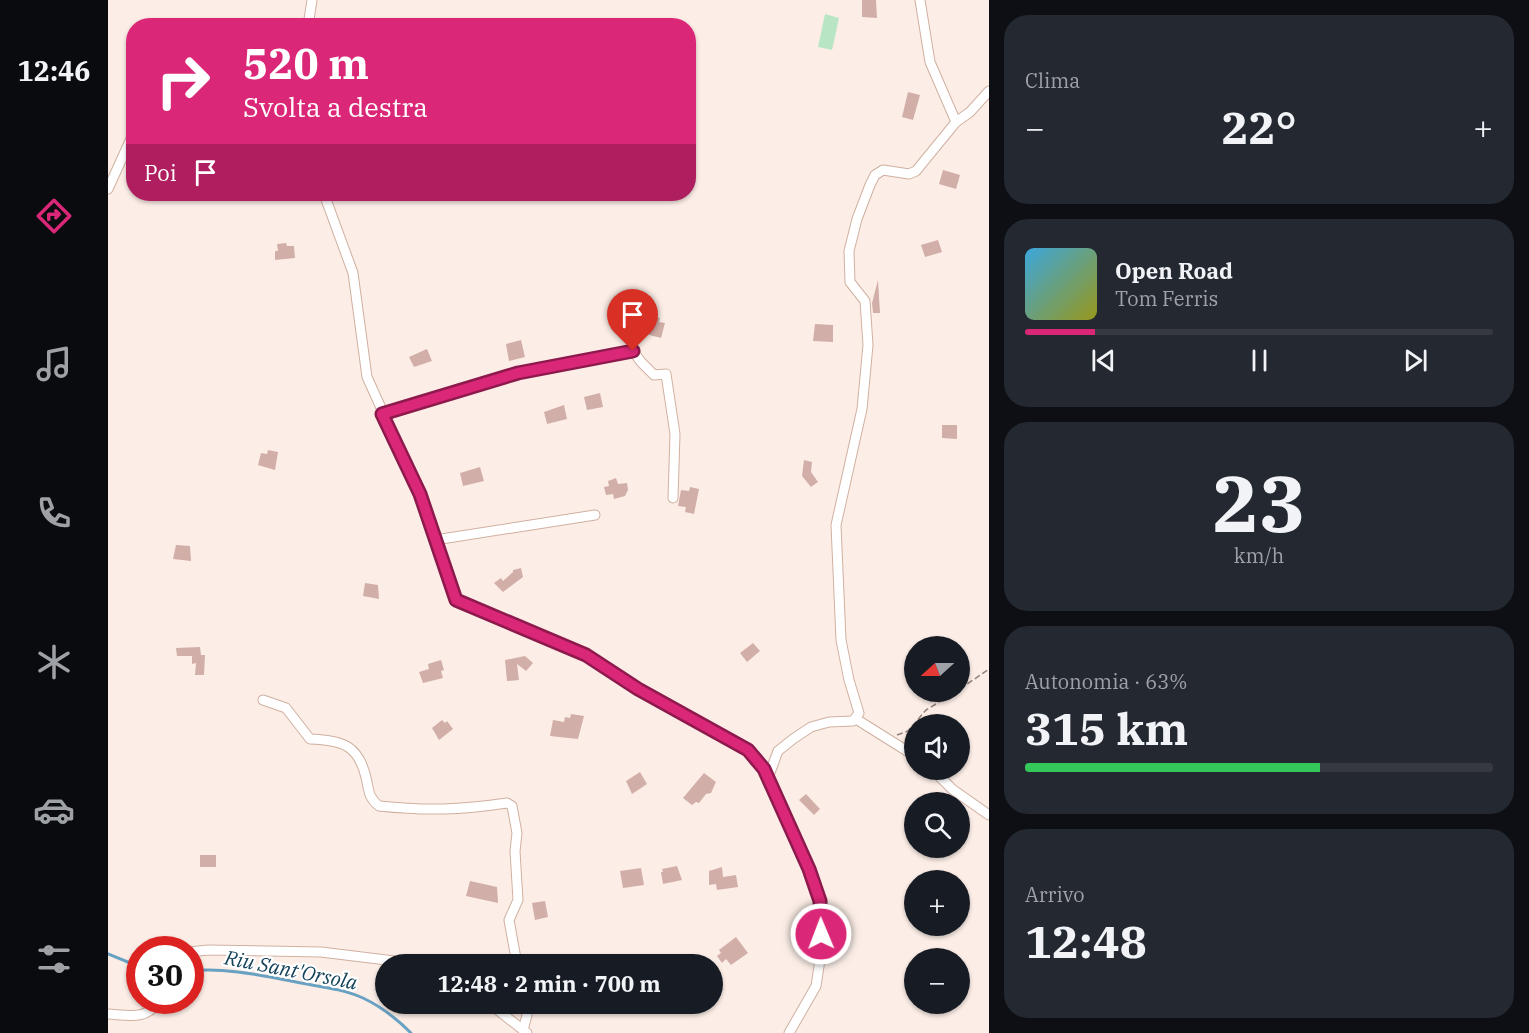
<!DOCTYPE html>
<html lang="it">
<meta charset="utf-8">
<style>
:root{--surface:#171b24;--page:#242831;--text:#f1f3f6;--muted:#9ea1a6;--line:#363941;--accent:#db2777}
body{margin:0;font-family:"IBM Plex Serif",serif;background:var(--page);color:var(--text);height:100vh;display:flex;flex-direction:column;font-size:22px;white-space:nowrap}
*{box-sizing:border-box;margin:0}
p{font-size:20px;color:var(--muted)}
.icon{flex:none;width:33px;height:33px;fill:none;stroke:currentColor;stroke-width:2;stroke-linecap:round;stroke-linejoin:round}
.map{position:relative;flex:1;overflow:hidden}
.sheet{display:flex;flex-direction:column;gap:15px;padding:15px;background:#0d0f14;width:540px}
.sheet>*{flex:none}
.guide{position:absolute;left:18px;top:18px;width:570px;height:183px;border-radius:24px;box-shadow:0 2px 4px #0004;background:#db2777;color:#fff;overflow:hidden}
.needle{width:39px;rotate:249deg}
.controls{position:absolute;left:796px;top:636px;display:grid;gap:12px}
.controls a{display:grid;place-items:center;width:66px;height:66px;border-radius:50%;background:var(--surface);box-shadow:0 2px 4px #0004;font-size:30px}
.speed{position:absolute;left:18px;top:936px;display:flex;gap:12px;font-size:30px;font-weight:700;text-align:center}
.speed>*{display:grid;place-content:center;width:78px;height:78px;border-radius:50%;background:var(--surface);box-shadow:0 2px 4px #0004;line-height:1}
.speed .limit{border:9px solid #d22;background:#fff;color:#111}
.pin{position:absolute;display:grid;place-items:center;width:51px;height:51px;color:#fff;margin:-62px -26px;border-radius:50% 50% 50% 0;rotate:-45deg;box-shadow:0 0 6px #0007}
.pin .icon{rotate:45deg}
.me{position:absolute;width:66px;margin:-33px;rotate:359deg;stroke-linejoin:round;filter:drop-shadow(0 0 4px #0008)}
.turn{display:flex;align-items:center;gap:21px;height:126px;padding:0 18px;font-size:27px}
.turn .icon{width:78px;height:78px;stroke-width:2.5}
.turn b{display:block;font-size:42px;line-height:51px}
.then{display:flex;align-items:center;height:57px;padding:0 18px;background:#0003;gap:12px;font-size:22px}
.big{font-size:45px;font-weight:800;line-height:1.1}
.sheet .tile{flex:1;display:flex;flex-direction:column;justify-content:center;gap:9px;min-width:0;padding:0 21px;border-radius:24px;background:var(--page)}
.sheet .dial{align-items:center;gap:0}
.dial b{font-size:78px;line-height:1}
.song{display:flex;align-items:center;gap:18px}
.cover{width:72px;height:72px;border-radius:9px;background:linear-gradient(135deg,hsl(200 70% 55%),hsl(60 70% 35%))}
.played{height:6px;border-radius:3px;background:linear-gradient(90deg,var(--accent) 15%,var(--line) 15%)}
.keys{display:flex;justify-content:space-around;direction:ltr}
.heat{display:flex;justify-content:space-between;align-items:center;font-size:33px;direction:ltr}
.charge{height:9px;border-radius:4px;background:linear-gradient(90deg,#34c759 63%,var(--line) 0)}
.trip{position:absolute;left:267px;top:954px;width:348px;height:60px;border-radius:30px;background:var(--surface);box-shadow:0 2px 4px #0004;font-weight:800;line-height:60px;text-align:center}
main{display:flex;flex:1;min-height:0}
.menu{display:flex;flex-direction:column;width:108px;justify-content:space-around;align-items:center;background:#090b0e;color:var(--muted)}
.menu .icon{width:42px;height:42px}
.menu .active{color:var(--accent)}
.menu b{font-size:27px;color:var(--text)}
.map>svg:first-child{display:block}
</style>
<main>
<nav class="menu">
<b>12:46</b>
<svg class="icon active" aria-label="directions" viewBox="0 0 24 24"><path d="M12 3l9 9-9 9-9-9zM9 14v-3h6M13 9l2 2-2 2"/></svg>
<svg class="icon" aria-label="music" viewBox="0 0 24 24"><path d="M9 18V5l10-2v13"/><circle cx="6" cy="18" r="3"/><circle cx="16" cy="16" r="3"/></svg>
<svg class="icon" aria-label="phone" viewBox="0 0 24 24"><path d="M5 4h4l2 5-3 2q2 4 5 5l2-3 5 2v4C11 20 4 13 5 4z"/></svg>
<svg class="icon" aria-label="climate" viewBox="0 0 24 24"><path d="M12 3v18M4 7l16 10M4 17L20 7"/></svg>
<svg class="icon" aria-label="car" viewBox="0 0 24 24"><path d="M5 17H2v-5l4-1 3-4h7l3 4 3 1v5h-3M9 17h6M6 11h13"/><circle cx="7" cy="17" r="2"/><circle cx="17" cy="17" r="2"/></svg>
<svg class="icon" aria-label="filters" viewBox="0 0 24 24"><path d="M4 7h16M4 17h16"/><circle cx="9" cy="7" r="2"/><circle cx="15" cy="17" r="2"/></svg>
</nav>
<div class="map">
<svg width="881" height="1033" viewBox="0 0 881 1033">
<rect width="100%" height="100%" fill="#fceee7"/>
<!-- green -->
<polygon fill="#b8e5c4" points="717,14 731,18 724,50 710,47"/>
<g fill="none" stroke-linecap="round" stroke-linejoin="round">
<!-- stream -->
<g stroke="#69a1c2" stroke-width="3">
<polyline points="0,954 32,967"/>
<path d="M 82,971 C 114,967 152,975 183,981 C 206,986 233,988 255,998 C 272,1006 289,1019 303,1033"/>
</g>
</g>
<!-- building -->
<g fill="#d2aea8">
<polygon points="754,0 768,0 769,18 754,17"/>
<polygon points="800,92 812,95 805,120 794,117"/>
<polygon points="835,170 852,175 848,189 831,184"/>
<polygon points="830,240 834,252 817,257 813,245"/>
<polygon points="178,243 179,246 186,246 187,258 167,260 167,251 170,251 169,244"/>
<polygon points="770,280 772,313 765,313 764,303"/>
<polygon points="542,315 552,318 551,322 557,323 553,338 538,334"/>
<polygon points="707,324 725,325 725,342 705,341"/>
<polygon points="413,340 417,357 401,361 398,344"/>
<polygon points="319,349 324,361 306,367 301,357"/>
<polygon points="492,393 495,407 479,410 476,397"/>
<polygon points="456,405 459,419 439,424 436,412"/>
<polygon points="834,425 849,425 849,439 834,438"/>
<polygon points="160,450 170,452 167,470 150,465 153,453 159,454"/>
<polygon points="696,460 704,462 703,472 710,482 703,487 694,476"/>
<polygon points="372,467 376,481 355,486 352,473"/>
<polygon points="508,478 510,484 519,483 520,490 517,496 506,499 505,494 498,495 496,487 501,486 500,481"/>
<polygon points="582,487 591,489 586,514 577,512 578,507 570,506 573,490 581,491"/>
<polygon points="68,545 82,546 83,561 65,559"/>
<polygon points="413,568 415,577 395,592 386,583 393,578 395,581 405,572 405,570"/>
<polygon points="257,583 270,585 271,599 255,596"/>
<polygon points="645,643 652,651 639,662 632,653"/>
<polygon points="92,647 93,655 97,655 96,675 87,675 88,663 84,664 84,656 69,656 68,648"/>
<polygon points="417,656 425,663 418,671 409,664 411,680 399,681 397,660"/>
<polygon points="333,660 336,670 333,671 335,678 315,683 311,672 321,669 320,664"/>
<polygon points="463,714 476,716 470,739 442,736 445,720 456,722 457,717 462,718"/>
<polygon points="334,720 337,723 339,721 345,729 331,740 324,728"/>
<polygon points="532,772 539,784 524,794 518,781"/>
<polygon points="596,773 608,782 603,793 598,794 591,803 588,802 584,805 575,798"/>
<polygon points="698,794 712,809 706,815 691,800"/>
<rect x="92" y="855" width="16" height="12"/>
<polygon points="569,866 574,880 555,884 553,872 555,872 554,869"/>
<polygon points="614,867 615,877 628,875 630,887 609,890 608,884 601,885 601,871"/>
<polygon points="533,868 536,885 515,888 512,871"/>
<polygon points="362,881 389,887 390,903 358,896"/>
<polygon points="437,901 440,917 427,920 424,903"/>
<polygon points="628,937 640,953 623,965 618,959 614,963 609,956 613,953 611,950"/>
</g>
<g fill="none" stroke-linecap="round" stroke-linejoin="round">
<defs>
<g id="minor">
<polyline points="812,0 822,62 848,122"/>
<polyline points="200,26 204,0"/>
<polyline points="0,189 26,132"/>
<polyline points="216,194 245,273 259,377 312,494 348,600 478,655 530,689 640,750 656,769 699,865 712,901 713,953 708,986 681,1033"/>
<polyline points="274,414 410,373 525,351 533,362 546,375 558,374 567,434 565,498"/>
<polyline points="327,540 487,515"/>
<path d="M 155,700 L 178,708 L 202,739 C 236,740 252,746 259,782 C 261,793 262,799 271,806 C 319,811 352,810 399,803 L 404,806 L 409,833 L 407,851 L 410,900 L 401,920 L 409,964"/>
<polyline points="748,719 807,756"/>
<polyline points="825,770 844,789 881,815"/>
<polyline points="660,778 670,751 685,739 703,727 721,722 745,721 751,713 741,680 733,640 728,525 754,409 760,345 757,301 742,282 741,251 749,219 762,185 767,175 775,170 801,174 808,171 848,122 862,112 881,91"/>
<polyline points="82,952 100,950 213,952 311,964"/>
<polyline points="382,1004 419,1033"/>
<path d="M 0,1014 C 19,1015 41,1021 50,1000"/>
<polyline points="415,1030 419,1015 417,1004"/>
</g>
</defs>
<!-- minor casing -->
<use href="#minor" stroke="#d0b0a0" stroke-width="11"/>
<!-- path -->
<g stroke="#8f837c" stroke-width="1.5" stroke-dasharray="6 3" stroke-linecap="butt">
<polyline points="852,689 881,669"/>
<polyline points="789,735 800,731 818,710 848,692"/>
</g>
<!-- minor -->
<use href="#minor" stroke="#fff" stroke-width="9"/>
</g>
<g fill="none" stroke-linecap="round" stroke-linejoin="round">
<defs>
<polyline id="route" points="525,351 410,373 274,414 312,494 348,600 478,655 530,689 640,750 656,769 701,869 712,901 713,934"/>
</defs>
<!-- route casing -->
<use href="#route" stroke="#8e194d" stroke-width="15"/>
<!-- route -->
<use href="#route" stroke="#db2777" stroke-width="10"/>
</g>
<g text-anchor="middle" stroke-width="4.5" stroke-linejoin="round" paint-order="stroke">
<!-- water labels -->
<g font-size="20" font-style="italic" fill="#134159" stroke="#fff">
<text transform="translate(183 970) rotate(11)" y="7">Riu Sant'Orsola</text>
</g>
</g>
</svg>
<div class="controls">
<a><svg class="needle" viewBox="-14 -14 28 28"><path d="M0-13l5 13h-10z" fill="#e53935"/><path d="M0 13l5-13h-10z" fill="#9ea1a6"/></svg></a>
<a><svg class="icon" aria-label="sound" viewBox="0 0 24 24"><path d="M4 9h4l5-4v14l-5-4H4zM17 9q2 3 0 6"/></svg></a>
<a><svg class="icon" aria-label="search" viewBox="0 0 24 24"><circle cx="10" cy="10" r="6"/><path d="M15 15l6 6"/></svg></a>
<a>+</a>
<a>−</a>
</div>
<div class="speed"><div class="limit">30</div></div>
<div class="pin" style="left:525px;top:351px;background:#d93025"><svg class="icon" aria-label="arrive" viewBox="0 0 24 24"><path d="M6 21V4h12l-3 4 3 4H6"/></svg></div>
<svg class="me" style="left:713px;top:934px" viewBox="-20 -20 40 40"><circle r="17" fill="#db2777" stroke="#fff" stroke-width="3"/><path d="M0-11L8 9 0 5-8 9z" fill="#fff"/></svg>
<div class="trip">12:48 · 2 min · 700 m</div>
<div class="guide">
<div class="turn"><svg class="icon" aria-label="right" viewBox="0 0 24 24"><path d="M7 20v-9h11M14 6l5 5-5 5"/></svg><div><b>520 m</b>Svolta a destra</div></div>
<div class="then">Poi<svg class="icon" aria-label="arrive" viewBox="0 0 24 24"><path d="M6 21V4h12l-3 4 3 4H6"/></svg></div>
</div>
</div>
<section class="sheet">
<div class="tile"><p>Clima</p>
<div class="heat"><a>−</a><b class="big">22°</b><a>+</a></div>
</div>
<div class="tile">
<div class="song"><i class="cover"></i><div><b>Open Road</b><p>Tom Ferris</p></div></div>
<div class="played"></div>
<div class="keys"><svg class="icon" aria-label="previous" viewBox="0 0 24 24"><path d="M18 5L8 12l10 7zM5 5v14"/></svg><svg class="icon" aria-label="pause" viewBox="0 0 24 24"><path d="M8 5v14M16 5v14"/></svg><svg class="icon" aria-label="next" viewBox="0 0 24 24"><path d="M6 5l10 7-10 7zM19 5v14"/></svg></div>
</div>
<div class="tile dial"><b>23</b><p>km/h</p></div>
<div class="tile"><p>Autonomia · 63%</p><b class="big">315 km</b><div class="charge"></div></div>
<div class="tile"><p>Arrivo</p><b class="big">12:48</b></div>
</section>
</main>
